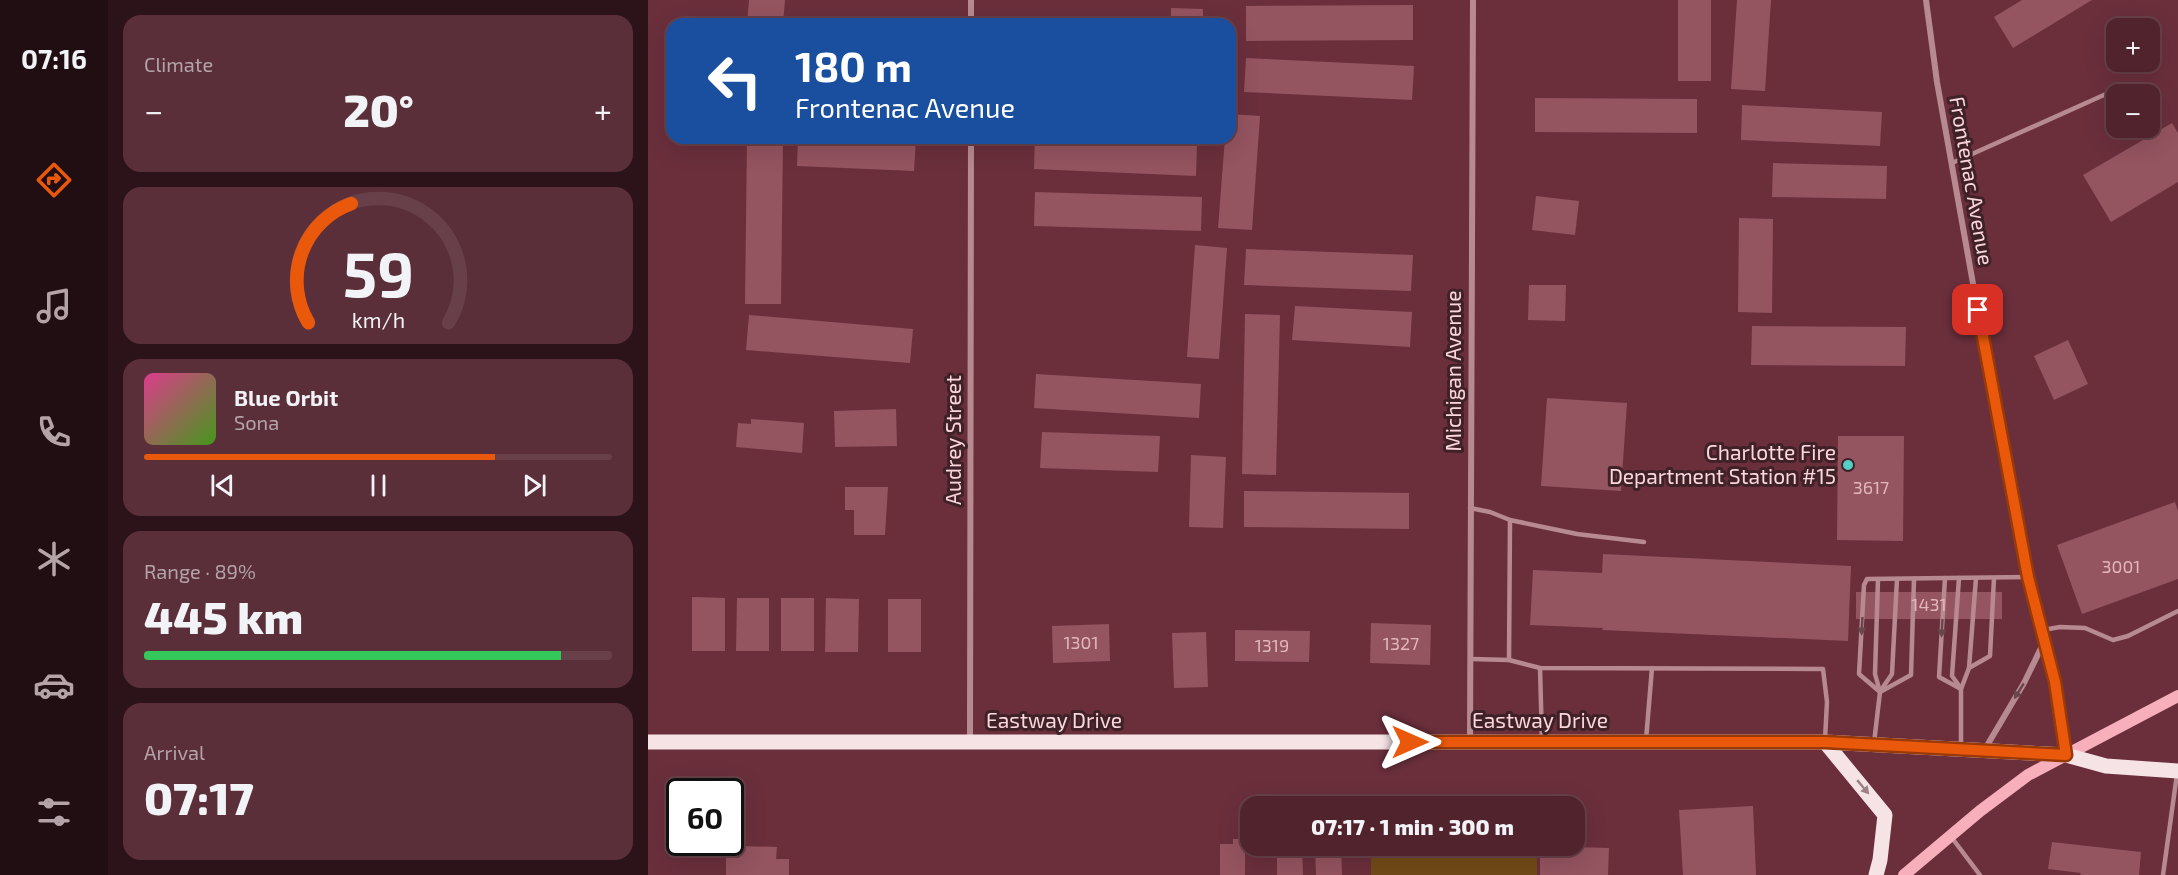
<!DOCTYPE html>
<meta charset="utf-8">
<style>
:root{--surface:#50232d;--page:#5a2f39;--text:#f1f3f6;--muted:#b4a4aa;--line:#674049;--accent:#ea580c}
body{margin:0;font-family:"Exo 2",sans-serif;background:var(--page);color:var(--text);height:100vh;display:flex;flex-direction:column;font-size:22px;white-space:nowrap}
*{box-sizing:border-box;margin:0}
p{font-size:20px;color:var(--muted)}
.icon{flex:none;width:33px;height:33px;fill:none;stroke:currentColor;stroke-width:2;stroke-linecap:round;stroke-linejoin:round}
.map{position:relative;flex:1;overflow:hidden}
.details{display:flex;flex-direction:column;gap:15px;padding:15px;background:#2c1319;width:540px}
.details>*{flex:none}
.guide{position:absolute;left:18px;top:18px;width:570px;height:126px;border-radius:18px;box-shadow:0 6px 24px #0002,0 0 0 2px var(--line);background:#1a4fa0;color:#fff;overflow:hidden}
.controls{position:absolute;left:1458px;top:18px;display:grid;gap:12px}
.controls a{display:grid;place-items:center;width:54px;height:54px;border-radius:12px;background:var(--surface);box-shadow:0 6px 24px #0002,0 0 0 2px var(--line);font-size:30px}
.speed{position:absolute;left:18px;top:778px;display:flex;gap:12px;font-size:30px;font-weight:700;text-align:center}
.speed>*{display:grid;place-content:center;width:78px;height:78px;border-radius:50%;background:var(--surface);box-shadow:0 6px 24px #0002,0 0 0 2px var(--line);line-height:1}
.speed .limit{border:3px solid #111;border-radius:9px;background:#fff;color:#111}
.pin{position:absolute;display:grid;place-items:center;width:51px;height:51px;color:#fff;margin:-26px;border-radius:12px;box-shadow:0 3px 9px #0006}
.me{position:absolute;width:66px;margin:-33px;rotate:90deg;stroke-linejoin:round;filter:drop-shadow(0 0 4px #0008)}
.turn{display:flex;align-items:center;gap:21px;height:126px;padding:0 30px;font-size:27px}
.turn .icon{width:78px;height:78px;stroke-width:2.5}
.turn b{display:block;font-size:42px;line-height:51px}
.big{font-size:45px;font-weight:800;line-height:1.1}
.details .tile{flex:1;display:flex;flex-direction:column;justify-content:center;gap:9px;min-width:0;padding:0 21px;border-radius:18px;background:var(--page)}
.details .dial{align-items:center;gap:0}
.dial svg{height:156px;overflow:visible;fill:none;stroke:var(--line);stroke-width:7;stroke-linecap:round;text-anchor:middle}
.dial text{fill:var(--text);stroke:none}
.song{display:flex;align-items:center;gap:18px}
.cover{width:72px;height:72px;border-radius:9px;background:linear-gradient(135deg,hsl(330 70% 55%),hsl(100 70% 35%))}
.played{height:6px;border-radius:3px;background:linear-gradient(90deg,var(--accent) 75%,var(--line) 75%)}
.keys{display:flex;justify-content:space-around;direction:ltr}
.heat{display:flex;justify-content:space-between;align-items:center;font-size:33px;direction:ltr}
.charge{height:9px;border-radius:4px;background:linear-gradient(90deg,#34c759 89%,var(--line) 0)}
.trip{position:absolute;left:592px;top:796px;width:345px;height:60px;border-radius:18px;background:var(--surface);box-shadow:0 6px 24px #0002,0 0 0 2px var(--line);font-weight:800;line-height:60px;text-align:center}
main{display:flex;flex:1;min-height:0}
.tab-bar{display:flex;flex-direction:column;width:108px;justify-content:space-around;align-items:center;background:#200e12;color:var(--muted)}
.tab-bar .icon{width:42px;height:42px}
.tab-bar .active{color:var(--accent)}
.tab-bar b{font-size:27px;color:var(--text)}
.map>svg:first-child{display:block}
</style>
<main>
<nav class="tab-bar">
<b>07:16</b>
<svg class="icon active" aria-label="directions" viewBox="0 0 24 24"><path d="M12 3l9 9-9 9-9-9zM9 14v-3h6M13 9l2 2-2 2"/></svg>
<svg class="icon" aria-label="music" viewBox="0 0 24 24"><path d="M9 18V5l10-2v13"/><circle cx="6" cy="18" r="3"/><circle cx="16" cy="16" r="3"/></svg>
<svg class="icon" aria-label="phone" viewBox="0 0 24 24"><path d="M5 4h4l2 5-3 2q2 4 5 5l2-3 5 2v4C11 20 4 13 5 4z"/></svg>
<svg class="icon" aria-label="climate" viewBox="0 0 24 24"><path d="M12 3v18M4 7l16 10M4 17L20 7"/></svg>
<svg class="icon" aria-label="car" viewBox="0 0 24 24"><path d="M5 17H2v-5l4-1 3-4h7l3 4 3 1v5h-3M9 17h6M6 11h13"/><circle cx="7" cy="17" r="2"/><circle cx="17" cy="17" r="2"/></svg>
<svg class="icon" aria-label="filters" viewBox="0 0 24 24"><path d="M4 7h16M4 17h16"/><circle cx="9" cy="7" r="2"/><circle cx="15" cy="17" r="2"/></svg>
</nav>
<section class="details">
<div class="tile"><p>Climate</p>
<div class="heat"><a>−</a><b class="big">20°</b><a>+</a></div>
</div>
<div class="tile dial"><svg viewBox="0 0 100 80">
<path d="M14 69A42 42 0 1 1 86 69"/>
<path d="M14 69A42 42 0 0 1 36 8" stroke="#ea580c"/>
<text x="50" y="56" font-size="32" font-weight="700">59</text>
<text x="50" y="72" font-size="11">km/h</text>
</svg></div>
<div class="tile">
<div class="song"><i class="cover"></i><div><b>Blue Orbit</b><p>Sona</p></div></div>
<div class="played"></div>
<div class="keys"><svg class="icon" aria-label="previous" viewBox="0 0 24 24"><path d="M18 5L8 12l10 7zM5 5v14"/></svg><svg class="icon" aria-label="pause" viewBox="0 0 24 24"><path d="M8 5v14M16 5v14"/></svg><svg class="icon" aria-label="next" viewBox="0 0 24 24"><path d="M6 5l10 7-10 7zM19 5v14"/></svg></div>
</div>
<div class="tile"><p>Range · 89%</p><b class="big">445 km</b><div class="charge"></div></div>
<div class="tile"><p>Arrival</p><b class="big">07:17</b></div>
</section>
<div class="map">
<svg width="1530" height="875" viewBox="0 0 1530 875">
<rect width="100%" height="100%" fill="#6b2f3c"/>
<!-- green -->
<g fill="#724a18">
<polygon points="723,799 889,800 889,807 723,807"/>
<rect x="723" y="846" width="166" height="29"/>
</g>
<!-- building -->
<g fill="#945460">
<polygon points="101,0 137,0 135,24 99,24"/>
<rect x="1030" y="0" width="33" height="81"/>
<polygon points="1089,0 1123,0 1117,91 1083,89"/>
<polygon points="1374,0 1444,0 1365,48 1346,17"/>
<polygon points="765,5 765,40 598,41 598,6"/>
<polygon points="523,8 555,9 555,24 523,24"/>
<polygon points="598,58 766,66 764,100 596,92"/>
<polygon points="887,98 1049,99 1049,133 887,132"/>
<polygon points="1094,105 1234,112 1232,146 1093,140"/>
<polygon points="582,114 612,116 604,230 570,228 577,138 582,138"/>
<polygon points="1524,123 1530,133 1530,182 1463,222 1435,175"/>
<polygon points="150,138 268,138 266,171 149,166"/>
<polygon points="387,138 549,143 548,176 386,169"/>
<polygon points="99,139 135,139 133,304 97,304"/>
<polygon points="1125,163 1239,166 1238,199 1124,197"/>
<polygon points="387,192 554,197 553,231 386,226"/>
<polygon points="888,196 931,201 927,235 884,230"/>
<polygon points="1091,218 1125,219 1124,313 1090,312"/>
<polygon points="547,245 579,248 571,359 539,357"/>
<polygon points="598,249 765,255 763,291 596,285"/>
<polygon points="881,285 918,285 917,321 880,320"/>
<polygon points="647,306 764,312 762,347 644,340"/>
<polygon points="597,314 632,315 628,475 594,474"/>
<polygon points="101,315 265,329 262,363 98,350"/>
<polygon points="1104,326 1258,327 1257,366 1103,365"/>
<polygon points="1420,340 1440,384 1406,400 1386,356"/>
<polygon points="388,374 553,384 551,418 386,408"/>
<polygon points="899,398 979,403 973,491 893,486"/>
<polygon points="248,409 249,446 187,447 186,411"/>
<polygon points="103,419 156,423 154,453 88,447 90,423 103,424"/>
<polygon points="394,432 512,436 510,472 392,468"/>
<polygon points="1190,436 1256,436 1255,541 1189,540"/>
<polygon points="543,455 578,457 575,528 541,527"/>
<polygon points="197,487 240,487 237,535 206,535 206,510 197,510"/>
<polygon points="596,491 761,493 761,529 596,527"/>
<polygon points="1527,502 1530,511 1530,579 1434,614 1409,545"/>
<polygon points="955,554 1203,566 1200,641 954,630 955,628 882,625 885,570 954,573"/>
<rect x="1208" y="592" width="146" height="27"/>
<polygon points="44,597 77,598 77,651 44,651"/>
<polygon points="89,598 121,598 121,651 88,651"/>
<rect x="133" y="598" width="33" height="53"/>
<polygon points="178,598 211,599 210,652 177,652"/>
<rect x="240" y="599" width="33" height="53"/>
<polygon points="723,623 783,625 782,665 722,663"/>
<polygon points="461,624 462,661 405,663 404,626"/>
<polygon points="587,630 662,631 661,662 587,661"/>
<polygon points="558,632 560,687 526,688 524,633"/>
<polygon points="1105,806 1108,875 1035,875 1031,810"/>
<polygon points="585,839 597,839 597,875 572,875 572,844 585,844"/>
<polygon points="1404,842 1493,852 1491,875 1432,875 1433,873 1400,869"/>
<polygon points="91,846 129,847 128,859 141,859 141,875 78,875 78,857 91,858"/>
<polygon points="629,846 654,846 655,875 629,875"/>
<polygon points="667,846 693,846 694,875 668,875"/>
<polygon points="892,846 961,848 960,875 892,875"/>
</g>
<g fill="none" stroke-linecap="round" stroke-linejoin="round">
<!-- lane -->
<g stroke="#b78a91" stroke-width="4.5">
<polyline points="1304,163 1467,90"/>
<polyline points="822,508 842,512 862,520"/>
<polyline points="1297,578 1291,677 1313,689"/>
<polyline points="1311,578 1304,676 1312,687"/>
<polyline points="1395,630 1412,627 1437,628 1465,640 1480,636 1530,611"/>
<polyline points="823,659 861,660 892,668 1175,669 1179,702 1177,739"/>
<polyline points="861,660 862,520 929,534 996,542"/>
<polyline points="892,668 894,740"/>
<polyline points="1321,668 1342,656 1346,578"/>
<polyline points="1233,690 1244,674 1249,579"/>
<polyline points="1232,692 1211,674 1216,585 1219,579 1380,577"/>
<polyline points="1232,692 1263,675 1266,579"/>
<polyline points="998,740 1004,668"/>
<polyline points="1226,743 1232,692 1227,674 1230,579"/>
<polyline points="1313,747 1313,689 1321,668 1328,578"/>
<polyline points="1304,838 1332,875"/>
<polyline points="1515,875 1529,774"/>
</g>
<!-- street -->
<g stroke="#b78a91" stroke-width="6">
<polyline points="1278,0 1289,82 1349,418 1380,577 1407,682 1418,754"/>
<polyline points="323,24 323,0"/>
<polyline points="822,740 825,0"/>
<polyline points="322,741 323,138"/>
<polyline points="1337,749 1376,683 1397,640"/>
</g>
<!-- secondary -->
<polyline stroke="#f6afbb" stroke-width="12" points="1256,875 1332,811 1380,775 1530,696"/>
<!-- primary -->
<g stroke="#f6e3e6" stroke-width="15">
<polyline points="0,742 1177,742 1418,755 1458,766 1530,771"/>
<polyline points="1177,742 1237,815 1232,860 1228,875"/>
</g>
</g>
<!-- one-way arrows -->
<defs><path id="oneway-solid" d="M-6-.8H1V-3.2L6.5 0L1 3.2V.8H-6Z" transform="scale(1.5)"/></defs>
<g fill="#68464c">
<use href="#oneway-solid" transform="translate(1214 626) rotate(93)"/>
<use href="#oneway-solid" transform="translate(1294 628) rotate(93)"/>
<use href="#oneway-solid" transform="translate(1371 691) rotate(122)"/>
</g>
<use fill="#9a8286" href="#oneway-solid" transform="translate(1215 787) rotate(50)"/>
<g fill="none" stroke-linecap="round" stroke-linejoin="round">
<defs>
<polyline id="route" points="762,742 1177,742 1418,755 1407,682 1380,577 1330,310"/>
</defs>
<!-- route casing -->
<use href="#route" stroke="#983908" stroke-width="15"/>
<!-- route -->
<use href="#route" stroke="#ea580c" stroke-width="10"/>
</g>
<!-- markers -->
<circle fill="#55cec4" stroke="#3e2227" stroke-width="2" cx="1200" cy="465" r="6"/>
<g text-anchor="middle" stroke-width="6" stroke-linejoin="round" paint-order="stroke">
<!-- number labels -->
<g font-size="18" fill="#e2b6bc">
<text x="1223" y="494">3617</text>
<text x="1473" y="573">3001</text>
<text x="1281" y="611">1431</text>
<text x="433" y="649">1301</text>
<text x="753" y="650">1327</text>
<text x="624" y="652">1319</text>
</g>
<!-- street labels -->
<g font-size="21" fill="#fcd6db" stroke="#3e2227">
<text transform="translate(1323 181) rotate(80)" y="7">Frontenac Avenue</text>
<text transform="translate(806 371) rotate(-90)" y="7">Michigan Avenue</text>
<text transform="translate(306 440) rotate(-90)" y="7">Audrey Street</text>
<text x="406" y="728">Eastway Drive</text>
<text x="892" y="728">Eastway Drive</text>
</g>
<!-- poi labels -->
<g font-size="21" fill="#fcd6db" stroke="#3e2227" text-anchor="end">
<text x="1188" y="460">Charlotte Fire<tspan x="1188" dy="24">Department Station #15</tspan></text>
</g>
</g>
</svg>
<div class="controls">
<a>+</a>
<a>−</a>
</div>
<div class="speed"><div class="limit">60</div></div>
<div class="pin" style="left:1330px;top:310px;background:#d93025"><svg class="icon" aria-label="arrive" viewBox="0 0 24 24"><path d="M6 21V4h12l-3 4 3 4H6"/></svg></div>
<svg class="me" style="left:762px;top:742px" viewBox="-20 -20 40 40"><path d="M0-17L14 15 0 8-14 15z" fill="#ea580c" stroke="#fff" stroke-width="4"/></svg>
<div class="trip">07:17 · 1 min · 300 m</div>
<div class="guide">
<div class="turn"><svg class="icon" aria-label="left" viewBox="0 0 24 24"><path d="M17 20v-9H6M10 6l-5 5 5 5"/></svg><div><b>180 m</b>Frontenac Avenue</div></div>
</div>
</div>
</main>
